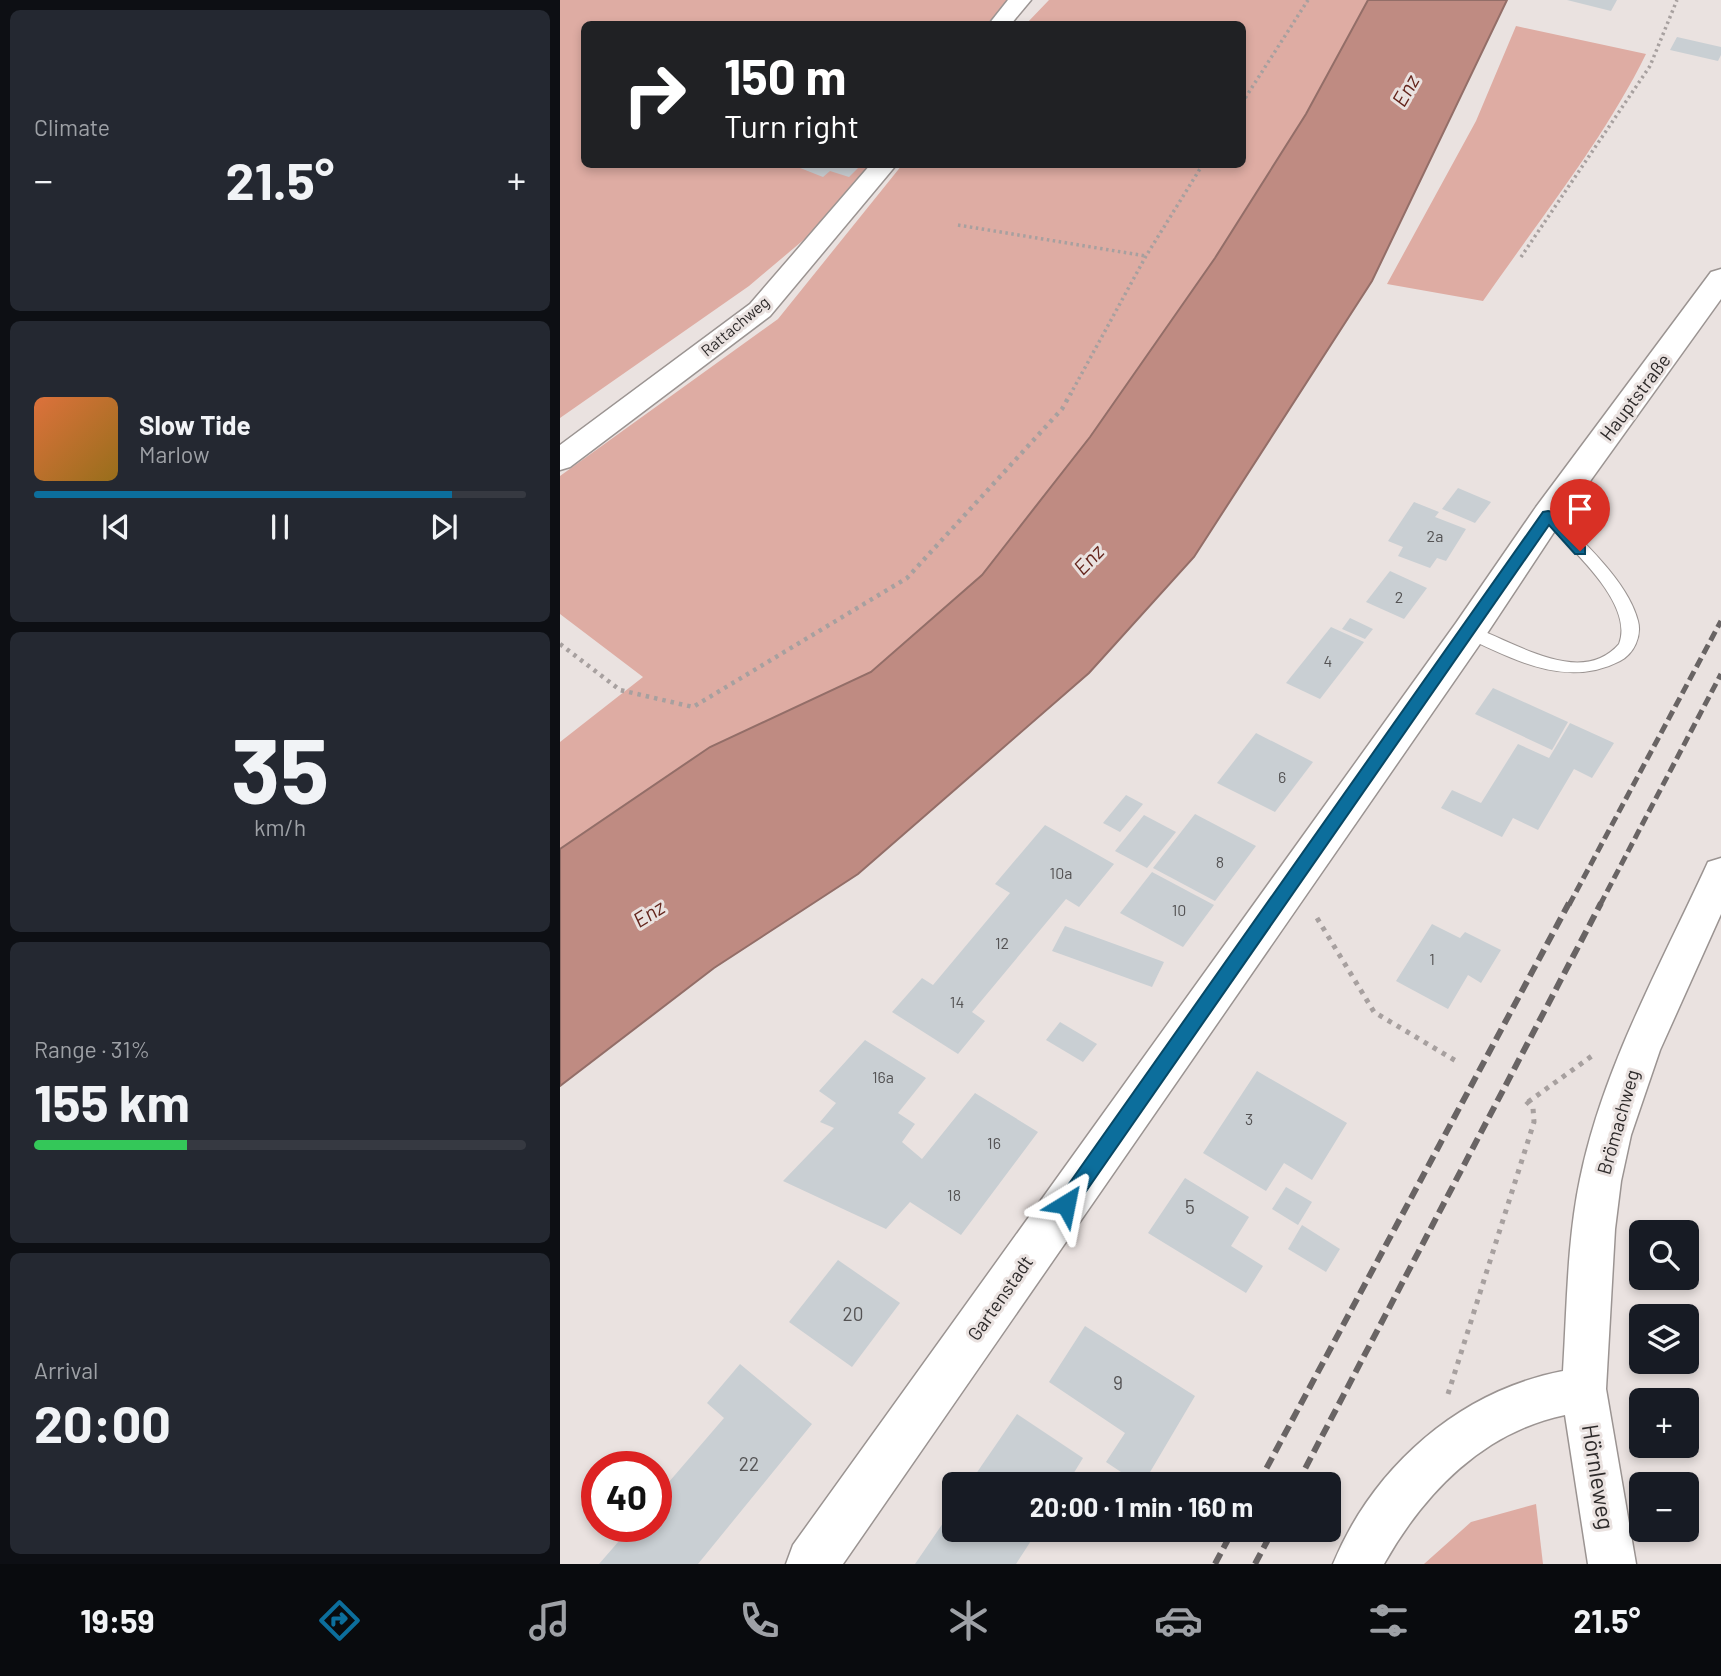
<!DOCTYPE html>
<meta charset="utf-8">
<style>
:root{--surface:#171b24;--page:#242831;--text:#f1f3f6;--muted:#9ea1a6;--line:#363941;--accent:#0c6e9c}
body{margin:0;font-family:Barlow,sans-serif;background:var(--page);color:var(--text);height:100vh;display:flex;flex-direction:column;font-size:26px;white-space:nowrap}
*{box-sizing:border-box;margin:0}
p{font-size:23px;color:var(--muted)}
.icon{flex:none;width:38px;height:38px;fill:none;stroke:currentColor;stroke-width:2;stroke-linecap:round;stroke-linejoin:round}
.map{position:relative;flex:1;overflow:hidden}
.panel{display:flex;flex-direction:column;gap:10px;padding:10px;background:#0d0f14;width:560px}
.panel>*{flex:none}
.guide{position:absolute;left:21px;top:21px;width:665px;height:147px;border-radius:10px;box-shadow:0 4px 10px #0003;background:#202124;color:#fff;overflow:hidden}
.tools{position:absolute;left:1069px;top:1220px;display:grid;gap:14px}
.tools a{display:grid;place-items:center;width:70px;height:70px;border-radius:10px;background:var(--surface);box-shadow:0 4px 10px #0003;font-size:35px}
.speed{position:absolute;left:21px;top:1451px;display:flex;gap:14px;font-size:35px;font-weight:700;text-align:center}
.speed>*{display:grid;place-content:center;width:91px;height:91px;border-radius:50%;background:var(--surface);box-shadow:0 4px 10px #0003;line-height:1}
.speed .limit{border:10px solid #d22;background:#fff;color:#111}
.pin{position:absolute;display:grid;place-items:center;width:60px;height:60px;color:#fff;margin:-72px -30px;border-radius:50% 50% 50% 0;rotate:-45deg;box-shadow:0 0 7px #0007}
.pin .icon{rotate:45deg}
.me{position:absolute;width:77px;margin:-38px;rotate:35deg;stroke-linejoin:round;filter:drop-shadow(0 0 5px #0008)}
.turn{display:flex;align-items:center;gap:24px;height:147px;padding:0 28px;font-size:32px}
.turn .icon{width:91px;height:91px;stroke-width:2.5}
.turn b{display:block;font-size:49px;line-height:60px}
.big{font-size:52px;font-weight:700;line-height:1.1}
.panel .tile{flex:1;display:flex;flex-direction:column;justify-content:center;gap:10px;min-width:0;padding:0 24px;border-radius:10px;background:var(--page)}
.panel .dial{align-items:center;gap:0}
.dial b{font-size:91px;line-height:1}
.song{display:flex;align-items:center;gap:21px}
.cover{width:84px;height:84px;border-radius:10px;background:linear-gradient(135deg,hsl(20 70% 55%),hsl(40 70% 35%))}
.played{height:7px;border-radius:4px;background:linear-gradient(90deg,var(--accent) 85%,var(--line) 85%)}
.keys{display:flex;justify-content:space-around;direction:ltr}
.heat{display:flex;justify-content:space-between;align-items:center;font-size:38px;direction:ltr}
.charge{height:10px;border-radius:5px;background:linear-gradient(90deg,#34c759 31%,var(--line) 0)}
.trip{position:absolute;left:382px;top:1472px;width:399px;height:70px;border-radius:10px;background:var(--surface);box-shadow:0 4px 10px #0003;font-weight:700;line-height:70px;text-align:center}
.dock{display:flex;height:112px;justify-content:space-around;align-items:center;background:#090b0e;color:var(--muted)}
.dock .icon{width:49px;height:49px}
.dock .on{color:var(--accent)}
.dock b{font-size:32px;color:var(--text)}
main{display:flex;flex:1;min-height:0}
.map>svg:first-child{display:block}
</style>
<main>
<section class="panel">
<div class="tile"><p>Climate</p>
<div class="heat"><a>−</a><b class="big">21.5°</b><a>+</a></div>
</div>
<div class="tile">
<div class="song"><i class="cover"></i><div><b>Slow Tide</b><p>Marlow</p></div></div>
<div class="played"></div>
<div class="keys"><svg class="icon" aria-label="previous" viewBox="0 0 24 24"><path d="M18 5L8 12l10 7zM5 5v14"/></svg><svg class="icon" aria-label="pause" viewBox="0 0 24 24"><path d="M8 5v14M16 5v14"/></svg><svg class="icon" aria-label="next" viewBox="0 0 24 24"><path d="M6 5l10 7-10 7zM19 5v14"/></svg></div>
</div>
<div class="tile dial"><b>35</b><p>km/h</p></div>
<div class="tile"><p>Range · 31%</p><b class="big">155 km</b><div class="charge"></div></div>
<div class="tile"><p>Arrival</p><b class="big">20:00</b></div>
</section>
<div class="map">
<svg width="1161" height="1564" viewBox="0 0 1161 1564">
<rect width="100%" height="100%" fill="#eae2e0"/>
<!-- green -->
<g fill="#deaca3">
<polygon points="0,0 451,0 431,24 24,24 24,164 321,165 298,194 189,286 0,418"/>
<polygon points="489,0 808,0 746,114 655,258 530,437 422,575 311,672 150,747 0,849 0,742 83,677 0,614 0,476 218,319 342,165 682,164 682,24 466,24"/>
<path d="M 956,26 L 1086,54 C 1045,138 977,223 923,301 L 827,284 L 916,121 Z"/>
<polygon points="976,1504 983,1564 864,1564 911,1522"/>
</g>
<!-- water -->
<polygon fill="#bf8b82" stroke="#936e68" stroke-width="2" points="808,0 947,0 812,281 634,557 529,673 298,874 154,968 0,1086 0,849 150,747 311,672 422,575 530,437 655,258 746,114"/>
<!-- building -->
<g fill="#c9cfd3">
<polygon points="1007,0 1057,0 1051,11"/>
<polygon points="1117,37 1161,47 1161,55 1158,61 1110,50"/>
<polygon points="230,164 302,164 289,177 270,171 263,177"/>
<polygon points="898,488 931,502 915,523 882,509"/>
<polygon points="854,502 879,512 875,517 906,529 886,561 877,558 870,568 838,556 843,547 828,541"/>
<polygon points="830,571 867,588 844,619 806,602"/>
<polygon points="790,618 813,629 805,639 782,629"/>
<polygon points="771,627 804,642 760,699 726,683"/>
<polygon points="933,688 1008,722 992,750 915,714"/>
<polygon points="1010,723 1054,743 1032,778 1014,769 978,830 953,818 942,837 881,808 892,790 921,803 958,744 989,758"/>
<polygon points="696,733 753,762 715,812 657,783"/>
<polygon points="566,795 583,804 560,832 543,823"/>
<polygon points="635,814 696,846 655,901 593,868"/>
<polygon points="584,815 616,832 587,868 555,851"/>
<polygon points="485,825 554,864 519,907 506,899 412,1012 425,1021 398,1054 332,1012 362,978 373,985 450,893 435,884"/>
<polygon points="592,872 654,905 623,947 560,913"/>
<polygon points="872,924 900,938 905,932 941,950 921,983 908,975 888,1009 836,981"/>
<polygon points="505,926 604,962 592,987 492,951"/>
<polygon points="500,1022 537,1044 523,1062 486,1040"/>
<polygon points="305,1040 366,1078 338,1113 355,1124 342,1142 362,1159 415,1093 478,1132 401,1235 350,1202 326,1229 223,1181 274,1128 260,1122 276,1103 259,1091"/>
<polygon points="697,1071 787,1123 752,1180 724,1163 706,1191 643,1153"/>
<polygon points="625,1178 689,1217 671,1246 703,1266 686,1293 588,1233"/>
<polygon points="726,1187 752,1202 738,1225 712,1209"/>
<polygon points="742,1225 780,1249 766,1272 728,1249"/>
<polygon points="278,1260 340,1303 292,1367 229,1322"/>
<polygon points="525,1326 635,1396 583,1484 579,1484 546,1462 565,1433 489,1382"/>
<polygon points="180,1364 252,1424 138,1564 39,1564 72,1526 96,1526 96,1497 164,1418 147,1403"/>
<polygon points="457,1414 523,1458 507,1484 409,1484"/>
<polygon points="394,1507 394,1530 478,1530 456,1564 355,1564"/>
</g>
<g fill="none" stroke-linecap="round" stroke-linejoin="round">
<defs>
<path id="service" d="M 988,510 L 993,511 C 1021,540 1068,581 1078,621 C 1082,636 1074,654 1060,661 C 1006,689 953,659 903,636 L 901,632 L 909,626 C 951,639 1020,689 1059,644 C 1075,603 1009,547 983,519 L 980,515 L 983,511 Z"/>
<g id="minor">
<polygon points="448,0 471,0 451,24 429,24"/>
<polygon points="311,164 337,164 210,316 10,467 0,470 0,445 190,304"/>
<path d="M 1161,858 L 1161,914 L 1100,1050 L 1071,1135 L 1061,1181 L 1055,1229 L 1046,1389 L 1076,1564 L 1028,1564 L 1005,1415 C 923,1432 864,1493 824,1564 L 773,1564 C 813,1467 899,1391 1003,1371 C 1007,1308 1007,1241 1020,1179 C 1042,1071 1097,972 1143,873 L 1148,862 Z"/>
</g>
<polygon id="tertiary" points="1161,269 1161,299 1000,523 922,641 283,1564 226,1564 233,1545 896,623 976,507 1151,272"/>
</defs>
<!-- service casing -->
<use href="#service" stroke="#9b9492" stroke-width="2"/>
<!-- minor casing -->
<use href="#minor" stroke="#9b9492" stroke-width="3"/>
<!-- tertiary casing -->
<use href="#tertiary" stroke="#9b9492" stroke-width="3"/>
<!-- path-far2 -->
<g stroke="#a7a09f" stroke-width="3.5" stroke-dasharray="2.5 3.5" stroke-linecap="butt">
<polyline points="682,103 748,0"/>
<polyline points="398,225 586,256"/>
<polyline points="961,257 1090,66 1117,0"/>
<polyline points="510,395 586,256 643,164"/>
</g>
<!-- path-far1 -->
<polyline stroke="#a7a09f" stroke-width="4.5" stroke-dasharray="3.5 5" stroke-linecap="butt" points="0,644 60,690 133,707 347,578 502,409 511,393"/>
<!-- path -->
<g stroke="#a7a09f" stroke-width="5" stroke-dasharray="4.5 6" stroke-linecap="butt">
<polyline points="757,918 814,1012 896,1061"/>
<polyline points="968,1102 1036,1053"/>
<polyline points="888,1394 974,1122 973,1108 966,1101"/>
</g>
<!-- service -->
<use href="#service" fill="#fff" fill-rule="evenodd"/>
<!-- minor -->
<use href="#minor" fill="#fff" fill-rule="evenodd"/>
<!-- tertiary -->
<use href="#tertiary" fill="#fff" fill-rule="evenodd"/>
<!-- rail-far1 -->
<g stroke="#696464" stroke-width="5" stroke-dasharray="10 5" stroke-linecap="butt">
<polyline points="1009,905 1161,621"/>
<polyline points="1040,905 1161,674"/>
</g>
<!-- rail -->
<g stroke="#696464" stroke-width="6" stroke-dasharray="12 6" stroke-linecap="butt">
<polyline points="698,1484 1009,903"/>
<polyline points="737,1484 1041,903"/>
<polyline points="655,1564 673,1530"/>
<polyline points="695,1564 713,1530"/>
</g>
</g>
<!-- route -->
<polygon fill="#0c6e9c" stroke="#084865" stroke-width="2" points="988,511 993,512 1025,547 1025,554 1015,554 989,525 513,1210 506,1213 499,1210 496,1204 499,1198 983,512"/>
<g text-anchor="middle" stroke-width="6" stroke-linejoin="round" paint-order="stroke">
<!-- far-street labels -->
<g font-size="16" fill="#2d2a2a" stroke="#eae2e0">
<text transform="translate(175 326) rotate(-40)" y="6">Rattachweg</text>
</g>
<!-- number labels -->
<g font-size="16" fill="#545354">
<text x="875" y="542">2a</text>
<text x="839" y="603">2</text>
<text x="768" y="667">4</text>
<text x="722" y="783">6</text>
<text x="660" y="868">8</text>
<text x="501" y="879">10a</text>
<text x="619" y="916">10</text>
<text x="442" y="949">12</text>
<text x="872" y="965">1</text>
<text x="397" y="1008">14</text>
<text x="323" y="1083">16a</text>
<text x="689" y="1125">3</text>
<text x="434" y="1149">16</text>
<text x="394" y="1201">18</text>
</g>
<!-- street labels -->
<g font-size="19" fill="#2d2a2a" stroke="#eae2e0">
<text transform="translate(1075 397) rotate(-53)" y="7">Hauptstraße</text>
<text transform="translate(1058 1122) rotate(-74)" y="7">Brömachweg</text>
<text transform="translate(440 1298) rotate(-55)" y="7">Gartenstadt</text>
</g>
<!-- near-number labels -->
<g font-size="19" fill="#545354">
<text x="630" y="1214">5</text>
<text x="293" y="1321">20</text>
<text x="558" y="1390">9</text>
<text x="189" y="1471">22</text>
</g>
<!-- water labels -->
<g font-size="21" font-style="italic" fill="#64241b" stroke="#eae2e0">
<text transform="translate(846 91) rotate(-60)" y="7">Enz</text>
<text transform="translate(529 560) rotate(-46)" y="7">Enz</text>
<text transform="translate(89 914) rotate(-32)" y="7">Enz</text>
</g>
<!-- near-street labels -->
<g font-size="23" fill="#2d2a2a" stroke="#eae2e0">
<text transform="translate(1038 1477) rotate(81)" y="8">Hörnleweg</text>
</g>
</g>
</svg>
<div class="tools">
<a><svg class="icon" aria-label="search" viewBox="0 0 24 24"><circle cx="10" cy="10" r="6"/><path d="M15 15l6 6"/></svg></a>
<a><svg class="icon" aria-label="layers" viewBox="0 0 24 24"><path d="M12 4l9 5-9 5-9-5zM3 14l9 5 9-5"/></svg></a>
<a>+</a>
<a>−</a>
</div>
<div class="speed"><div class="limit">40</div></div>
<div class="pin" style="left:1020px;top:551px;background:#d93025"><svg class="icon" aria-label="arrive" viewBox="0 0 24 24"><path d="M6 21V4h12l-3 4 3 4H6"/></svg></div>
<svg class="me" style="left:506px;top:1204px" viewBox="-20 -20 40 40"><path d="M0-17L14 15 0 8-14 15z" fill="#0c6e9c" stroke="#fff" stroke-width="4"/></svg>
<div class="trip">20:00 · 1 min · 160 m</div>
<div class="guide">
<div class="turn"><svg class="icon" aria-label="right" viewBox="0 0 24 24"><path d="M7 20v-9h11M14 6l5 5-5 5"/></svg><div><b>150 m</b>Turn right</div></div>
</div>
</div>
</main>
<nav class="dock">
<b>19:59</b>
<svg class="icon on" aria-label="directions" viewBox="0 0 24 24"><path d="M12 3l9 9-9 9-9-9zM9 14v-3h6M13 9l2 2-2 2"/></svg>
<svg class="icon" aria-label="music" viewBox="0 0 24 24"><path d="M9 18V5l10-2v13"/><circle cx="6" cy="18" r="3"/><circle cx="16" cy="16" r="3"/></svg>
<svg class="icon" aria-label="phone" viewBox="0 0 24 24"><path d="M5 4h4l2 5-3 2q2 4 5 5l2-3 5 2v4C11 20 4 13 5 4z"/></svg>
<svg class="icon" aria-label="climate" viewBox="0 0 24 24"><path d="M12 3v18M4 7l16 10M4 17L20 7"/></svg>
<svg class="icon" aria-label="car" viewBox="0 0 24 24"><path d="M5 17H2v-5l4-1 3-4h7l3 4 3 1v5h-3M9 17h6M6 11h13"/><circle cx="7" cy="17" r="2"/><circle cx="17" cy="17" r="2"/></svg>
<svg class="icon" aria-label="filters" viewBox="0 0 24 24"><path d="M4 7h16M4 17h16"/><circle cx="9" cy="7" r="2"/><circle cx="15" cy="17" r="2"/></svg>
<b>21.5°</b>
</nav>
